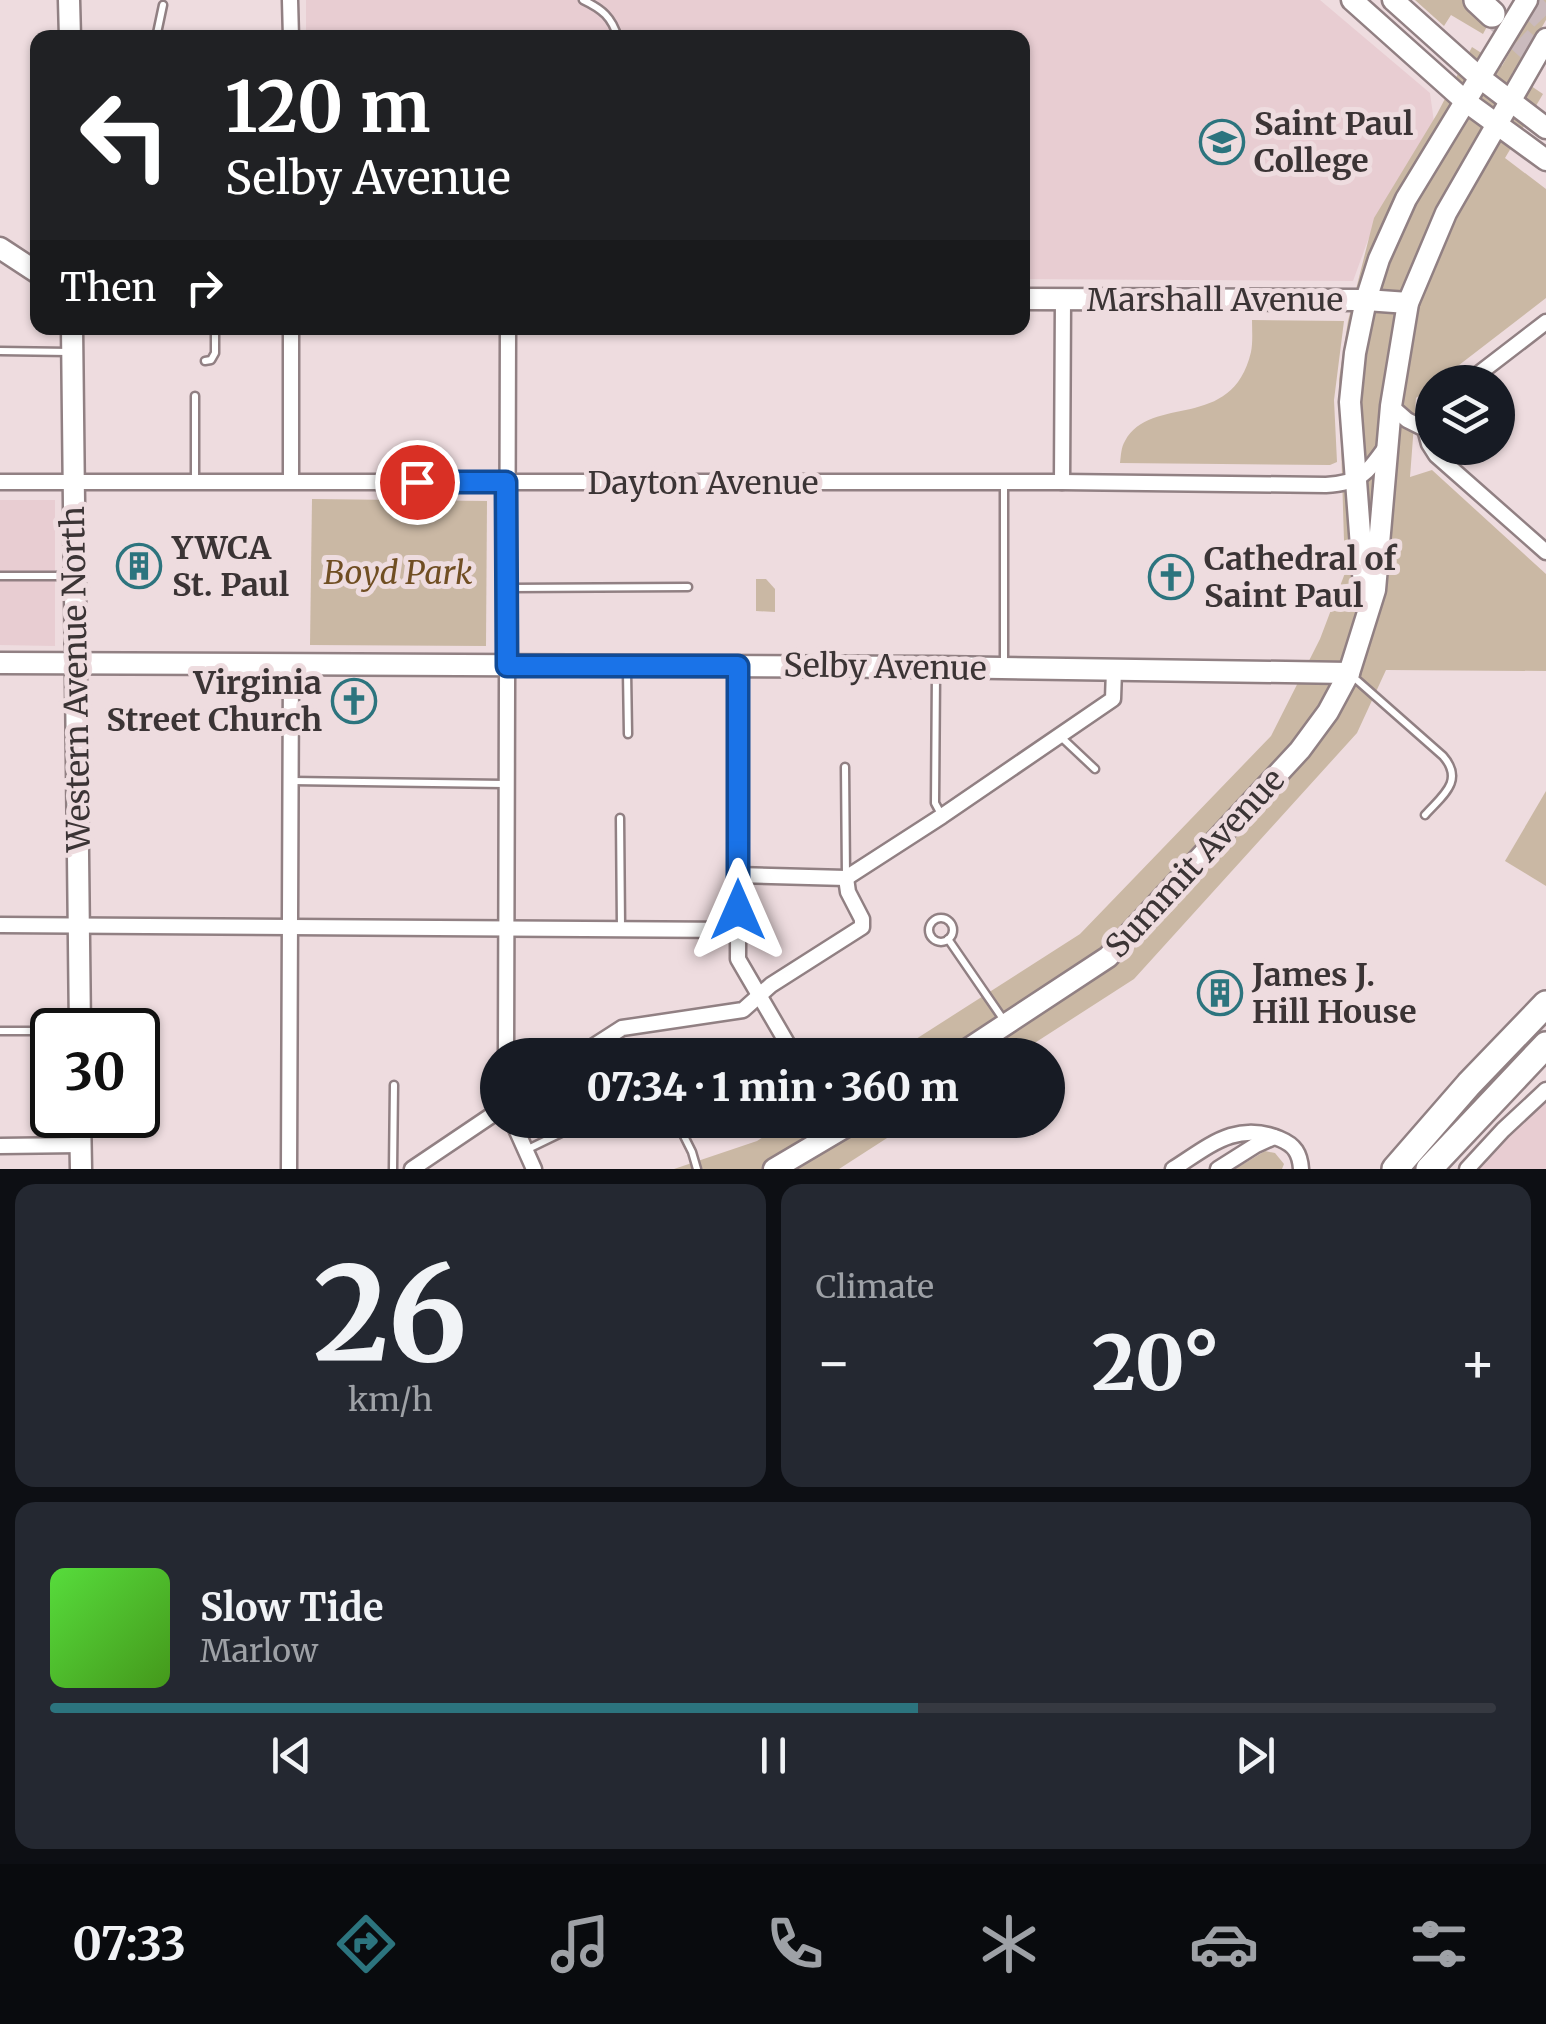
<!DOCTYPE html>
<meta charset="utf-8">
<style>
:root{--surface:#171b24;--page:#242831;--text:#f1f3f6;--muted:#9ea1a6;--line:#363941;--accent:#2c747e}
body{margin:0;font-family:Merriweather,serif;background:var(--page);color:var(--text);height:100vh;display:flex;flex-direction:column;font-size:38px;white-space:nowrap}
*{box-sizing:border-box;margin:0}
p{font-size:32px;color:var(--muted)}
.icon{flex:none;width:55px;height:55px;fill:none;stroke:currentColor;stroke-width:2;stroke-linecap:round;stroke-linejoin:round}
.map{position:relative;height:1169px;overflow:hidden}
.details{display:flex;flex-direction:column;gap:15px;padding:15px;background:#0d0f14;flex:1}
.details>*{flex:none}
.hud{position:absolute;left:30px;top:30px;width:1000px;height:305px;border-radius:20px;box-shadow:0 2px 8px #0004;background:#202124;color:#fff;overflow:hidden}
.buttons{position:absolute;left:1415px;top:365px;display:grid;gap:20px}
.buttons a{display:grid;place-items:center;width:100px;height:100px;border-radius:50%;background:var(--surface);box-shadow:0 2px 8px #0004;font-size:50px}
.speed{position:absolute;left:30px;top:1008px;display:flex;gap:20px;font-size:50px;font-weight:700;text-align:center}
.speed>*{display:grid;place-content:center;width:130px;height:130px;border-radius:50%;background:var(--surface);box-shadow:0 2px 8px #0004;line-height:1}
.speed .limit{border:5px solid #111;border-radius:15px;background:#fff;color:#111}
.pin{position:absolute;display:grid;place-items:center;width:85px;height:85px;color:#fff;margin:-42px;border:5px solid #fff;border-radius:50%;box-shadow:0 2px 10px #0007}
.me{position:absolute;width:110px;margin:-55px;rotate:0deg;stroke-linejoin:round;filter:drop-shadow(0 0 8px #0008)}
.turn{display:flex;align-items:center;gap:35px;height:210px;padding:0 30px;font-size:45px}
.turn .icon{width:130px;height:130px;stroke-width:2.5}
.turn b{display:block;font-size:70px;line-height:85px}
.then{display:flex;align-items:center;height:95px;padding:0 30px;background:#0003;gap:20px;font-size:38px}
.big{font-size:75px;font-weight:800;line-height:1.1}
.details .card{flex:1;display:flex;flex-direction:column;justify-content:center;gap:15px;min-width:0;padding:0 35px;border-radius:20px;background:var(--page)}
.details .dial{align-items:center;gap:0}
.dial b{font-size:130px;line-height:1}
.song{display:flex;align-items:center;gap:30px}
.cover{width:120px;height:120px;border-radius:15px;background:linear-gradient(135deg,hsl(110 70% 55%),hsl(100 70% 35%))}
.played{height:10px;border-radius:5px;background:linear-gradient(90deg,var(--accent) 60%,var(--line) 60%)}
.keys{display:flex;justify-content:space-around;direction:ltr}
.heat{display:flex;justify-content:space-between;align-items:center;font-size:55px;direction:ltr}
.details .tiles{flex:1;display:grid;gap:15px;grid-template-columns:1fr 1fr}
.card:last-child{grid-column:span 2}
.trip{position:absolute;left:480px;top:1038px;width:585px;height:100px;border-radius:50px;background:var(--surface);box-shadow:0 2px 8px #0004;font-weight:800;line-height:100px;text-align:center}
.tab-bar{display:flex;height:160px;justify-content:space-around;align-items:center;background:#090b0e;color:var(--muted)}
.tab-bar .icon{width:70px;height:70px}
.tab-bar .on{color:var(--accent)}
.tab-bar b{font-size:45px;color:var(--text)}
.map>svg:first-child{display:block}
</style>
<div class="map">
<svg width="1546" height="1169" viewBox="0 0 1546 1169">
<rect width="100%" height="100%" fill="#eedcdf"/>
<!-- built -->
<g fill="#e8cdd2">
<polygon points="306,0 1320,0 1430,93 1434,122 1408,163 1368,240 1353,281 1023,279 1022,38 306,37"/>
<polygon points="0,500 55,500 55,646 0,645"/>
<polygon points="1546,1098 1546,1169 1476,1169 1510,1132"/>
</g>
<!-- green -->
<g fill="#cab8a4">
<polygon points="1415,0 1472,0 1492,17 1483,34 1451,15 1444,26"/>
<polygon points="1539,0 1546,0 1546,20 1518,68 1512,73 1543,94 1505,158 1546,189 1546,298 1437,382 1432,382 1432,386 1416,398 1410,477 1432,470 1546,574 1546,671 1386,670 1357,733 1134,979 1016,1055 891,1055 1080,934 1271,736 1320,639 1345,573 1339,379 1348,321 1374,218 1437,114 1472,47 1502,66"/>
<path d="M 1252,320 L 1344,321 L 1334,400 L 1337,462 L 1330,465 L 1120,463 C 1121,456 1121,447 1125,441 C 1151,393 1232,433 1251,352 C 1253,342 1252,330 1252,320 Z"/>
<polygon points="312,499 487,501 486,646 310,645"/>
<polygon points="756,579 766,579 775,589 775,612 756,611"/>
<polygon points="1546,791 1546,886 1505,861"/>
<polygon points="790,1120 915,1120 839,1169 674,1169 757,1141"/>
<polygon points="1265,1151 1275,1153 1284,1164 1282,1169 1235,1169"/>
</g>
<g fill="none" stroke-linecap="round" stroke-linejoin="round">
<!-- highway-tunnel -->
<g stroke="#cababd" stroke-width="25" stroke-dasharray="25 12" stroke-linecap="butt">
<polyline points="1526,0 1546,21"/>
<polyline points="1492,14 1546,64"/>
</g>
<defs>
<g id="lane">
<path d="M 583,0 C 602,9 612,17 618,38"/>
<polyline points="156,38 163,5"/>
<polyline points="0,351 69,352"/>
<polyline points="205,361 211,360 215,353 215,328"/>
<polyline points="195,396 195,480"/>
<polyline points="0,576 69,576"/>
<polyline points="509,588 688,587"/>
<polyline points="1004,663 1004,485"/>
<polyline points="627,672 628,734"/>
<polyline points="936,673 935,803 941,814"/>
<path d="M 1350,674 L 1443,756 C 1465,781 1442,796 1425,815"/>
<polyline points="1061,737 1095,769"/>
<polyline points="845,767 846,876"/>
<polyline points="292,781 504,784"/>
<polyline points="620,818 621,927"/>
<circle cx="941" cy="930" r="12"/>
<polyline points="948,939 1003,1019"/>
<polyline points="0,1031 52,1031"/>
<polyline points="676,1120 692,1152 697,1169"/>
<polyline points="526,1150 588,1120"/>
<polyline points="393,1169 394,1085"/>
</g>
<g id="street">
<polyline points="290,0 291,38"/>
<polyline points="1468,382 1546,322"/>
<polyline points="1391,406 1407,420 1425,429"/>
<polyline points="1425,429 1429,444 1436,455 1546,552"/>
<polyline points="291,481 291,328"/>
<path d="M 0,482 L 1062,482 L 1326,485 C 1362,483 1368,472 1387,445"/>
<polyline points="1062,482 1063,299"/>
<polyline points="739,666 738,959 794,1055"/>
<polyline points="738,875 846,878 942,816 1113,699 1114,670"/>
<polyline points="0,925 738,930"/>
<polyline points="506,1055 508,328"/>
<polyline points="580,1055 622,1028 743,1010 771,985 862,927 862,919 848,892 846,878"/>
<polyline points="512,1120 534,1169"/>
<polyline points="0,1146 80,1145"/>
<polyline points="289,1169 291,666"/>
<polyline points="412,1169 498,1111"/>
<path d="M 1173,1169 C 1208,1147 1236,1120 1280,1139 C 1295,1145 1300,1154 1301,1169"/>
<polyline points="1218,1169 1256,1145 1274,1137"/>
<polyline points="1467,1169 1503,1130 1546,1090"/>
</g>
<g id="secondary">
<polyline points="69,0 70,38"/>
<polyline points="1352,0 1465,101 1546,160"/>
<polyline points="1393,0 1479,77 1546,128"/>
<polyline points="0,248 38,273"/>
<polyline points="1022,299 1366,300 1408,303"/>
<polyline points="72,328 80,1030"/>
<polyline points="1365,599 1350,402 1355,353 1366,300 1379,259 1406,199 1527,0"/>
<polyline points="0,663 936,667 1349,673"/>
<polyline points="959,1055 1108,957 1300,750 1328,712 1349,673 1375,590 1391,406 1408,303 1446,213 1546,39"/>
<polyline points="80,1115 81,1169"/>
<polyline points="774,1169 857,1120"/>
</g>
<g id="highway">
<polyline points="1477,0 1492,14"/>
<polyline points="1395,1169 1469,1084 1546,1004"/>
<polyline points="1429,1169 1546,1045"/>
</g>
</defs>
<!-- lane casing -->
<use href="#lane" stroke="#918083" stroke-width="11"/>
<!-- street casing -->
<use href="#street" stroke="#918083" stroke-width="19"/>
<!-- secondary casing -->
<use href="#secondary" stroke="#918083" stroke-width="25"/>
<!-- highway casing -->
<use href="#highway" stroke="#918083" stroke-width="30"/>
<!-- lane -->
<use href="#lane" stroke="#fff" stroke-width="6"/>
<!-- street -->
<use href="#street" stroke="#fff" stroke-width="14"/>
<!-- secondary -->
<use href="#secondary" stroke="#fff" stroke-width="20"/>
<!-- highway -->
<use href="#highway" stroke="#fff" stroke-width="25"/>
</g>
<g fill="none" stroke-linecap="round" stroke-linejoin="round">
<defs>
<polyline id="route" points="417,482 506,482 507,666 738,666 738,910"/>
</defs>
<!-- route casing -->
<use href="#route" stroke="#114b97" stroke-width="25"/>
<!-- route -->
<use href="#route" stroke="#1a73e8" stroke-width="18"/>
</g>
<!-- icons -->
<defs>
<symbol id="university-ring" viewBox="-11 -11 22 22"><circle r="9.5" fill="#eedcdf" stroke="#2c747e" stroke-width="1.5"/><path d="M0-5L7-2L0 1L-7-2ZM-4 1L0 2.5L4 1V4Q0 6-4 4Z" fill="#2c747e"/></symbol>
<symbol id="building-ring" viewBox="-11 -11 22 22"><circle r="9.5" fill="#eedcdf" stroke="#2c747e" stroke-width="1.5"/><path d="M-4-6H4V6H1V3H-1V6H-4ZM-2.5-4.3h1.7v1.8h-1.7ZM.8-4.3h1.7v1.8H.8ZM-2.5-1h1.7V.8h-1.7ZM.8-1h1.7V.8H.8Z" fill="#2c747e"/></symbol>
<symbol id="church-ring" viewBox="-11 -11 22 22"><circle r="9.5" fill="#eedcdf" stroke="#2c747e" stroke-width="1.5"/><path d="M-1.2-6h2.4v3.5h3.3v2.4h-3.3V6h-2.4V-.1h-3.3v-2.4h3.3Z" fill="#2c747e"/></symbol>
</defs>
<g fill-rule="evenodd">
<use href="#university-ring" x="1197" y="117" width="50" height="50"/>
<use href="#building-ring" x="114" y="541" width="50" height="50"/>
<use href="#church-ring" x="1146" y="552" width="50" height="50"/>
<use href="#church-ring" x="329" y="676" width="50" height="50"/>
<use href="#building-ring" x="1195" y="968" width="50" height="50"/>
</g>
<g text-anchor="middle" stroke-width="10" stroke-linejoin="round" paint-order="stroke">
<!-- poi labels -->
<g font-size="32" font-weight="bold" fill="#3b3435" stroke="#eedcdf" text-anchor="start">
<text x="1254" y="135">Saint Paul<tspan x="1254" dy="37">College</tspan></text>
<text x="172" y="559">YWCA<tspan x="172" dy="37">St. Paul</tspan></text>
<text x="1204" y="570">Cathedral of<tspan x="1204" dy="37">Saint Paul</tspan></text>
<text x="322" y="694" text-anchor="end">Virginia<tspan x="322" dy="37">Street Church</tspan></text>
<text x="1252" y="986">James J.<tspan x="1252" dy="37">Hill House</tspan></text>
</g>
<!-- street labels -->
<g font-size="32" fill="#3b3435" stroke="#eedcdf">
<text x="1215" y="311">Marshall Avenue</text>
<text x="703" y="494">Dayton Avenue</text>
<text transform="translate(885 667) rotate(1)" y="11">Selby Avenue</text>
<text transform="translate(76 679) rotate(-91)" y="11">Western Avenue North</text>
<text transform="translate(1195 863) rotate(-47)" y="11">Summit Avenue</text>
</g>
<!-- park labels -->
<g font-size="32" font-style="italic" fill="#704e23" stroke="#eedcdf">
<text x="398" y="584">Boyd Park</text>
</g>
</g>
</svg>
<div class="buttons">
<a><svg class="icon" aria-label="layers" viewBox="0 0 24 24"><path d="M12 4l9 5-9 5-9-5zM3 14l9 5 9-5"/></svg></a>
</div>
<div class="speed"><div class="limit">30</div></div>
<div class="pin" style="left:417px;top:482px;background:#d93025"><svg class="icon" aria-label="arrive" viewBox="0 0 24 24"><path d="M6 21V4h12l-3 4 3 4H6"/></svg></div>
<svg class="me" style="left:738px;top:910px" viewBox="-20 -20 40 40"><path d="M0-17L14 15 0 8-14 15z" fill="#1a73e8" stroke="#fff" stroke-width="4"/></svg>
<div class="trip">07:34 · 1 min · 360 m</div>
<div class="hud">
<div class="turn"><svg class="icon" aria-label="left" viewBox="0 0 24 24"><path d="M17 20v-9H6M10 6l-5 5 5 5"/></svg><div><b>120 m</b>Selby Avenue</div></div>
<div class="then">Then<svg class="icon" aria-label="right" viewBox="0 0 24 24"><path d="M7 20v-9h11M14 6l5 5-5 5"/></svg></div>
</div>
</div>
<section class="details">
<div class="tiles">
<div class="card dial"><b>26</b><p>km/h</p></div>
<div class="card"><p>Climate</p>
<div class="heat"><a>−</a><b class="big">20°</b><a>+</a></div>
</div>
<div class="card">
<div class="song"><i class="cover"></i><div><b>Slow Tide</b><p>Marlow</p></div></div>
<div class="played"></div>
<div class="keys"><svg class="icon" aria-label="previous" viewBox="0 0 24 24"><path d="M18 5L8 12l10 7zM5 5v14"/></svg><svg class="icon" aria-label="pause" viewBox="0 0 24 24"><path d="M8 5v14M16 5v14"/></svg><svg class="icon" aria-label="next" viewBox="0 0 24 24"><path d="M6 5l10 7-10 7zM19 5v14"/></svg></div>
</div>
</div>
</section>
<nav class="tab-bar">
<b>07:33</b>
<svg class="icon on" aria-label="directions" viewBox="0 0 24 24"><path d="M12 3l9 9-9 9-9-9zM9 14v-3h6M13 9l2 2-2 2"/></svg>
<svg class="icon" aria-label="music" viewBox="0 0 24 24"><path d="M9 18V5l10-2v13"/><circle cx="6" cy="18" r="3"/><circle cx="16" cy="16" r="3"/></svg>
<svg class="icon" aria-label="phone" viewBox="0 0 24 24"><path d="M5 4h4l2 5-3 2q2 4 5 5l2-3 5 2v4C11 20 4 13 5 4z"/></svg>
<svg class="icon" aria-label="climate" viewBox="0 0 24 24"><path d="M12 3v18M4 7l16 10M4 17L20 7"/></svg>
<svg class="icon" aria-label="car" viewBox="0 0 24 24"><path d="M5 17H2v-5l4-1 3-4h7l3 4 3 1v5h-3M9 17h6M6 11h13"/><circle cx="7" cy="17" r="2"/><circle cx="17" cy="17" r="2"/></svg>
<svg class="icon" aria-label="filters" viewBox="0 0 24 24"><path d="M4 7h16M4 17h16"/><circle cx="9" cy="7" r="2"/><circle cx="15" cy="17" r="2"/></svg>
</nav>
